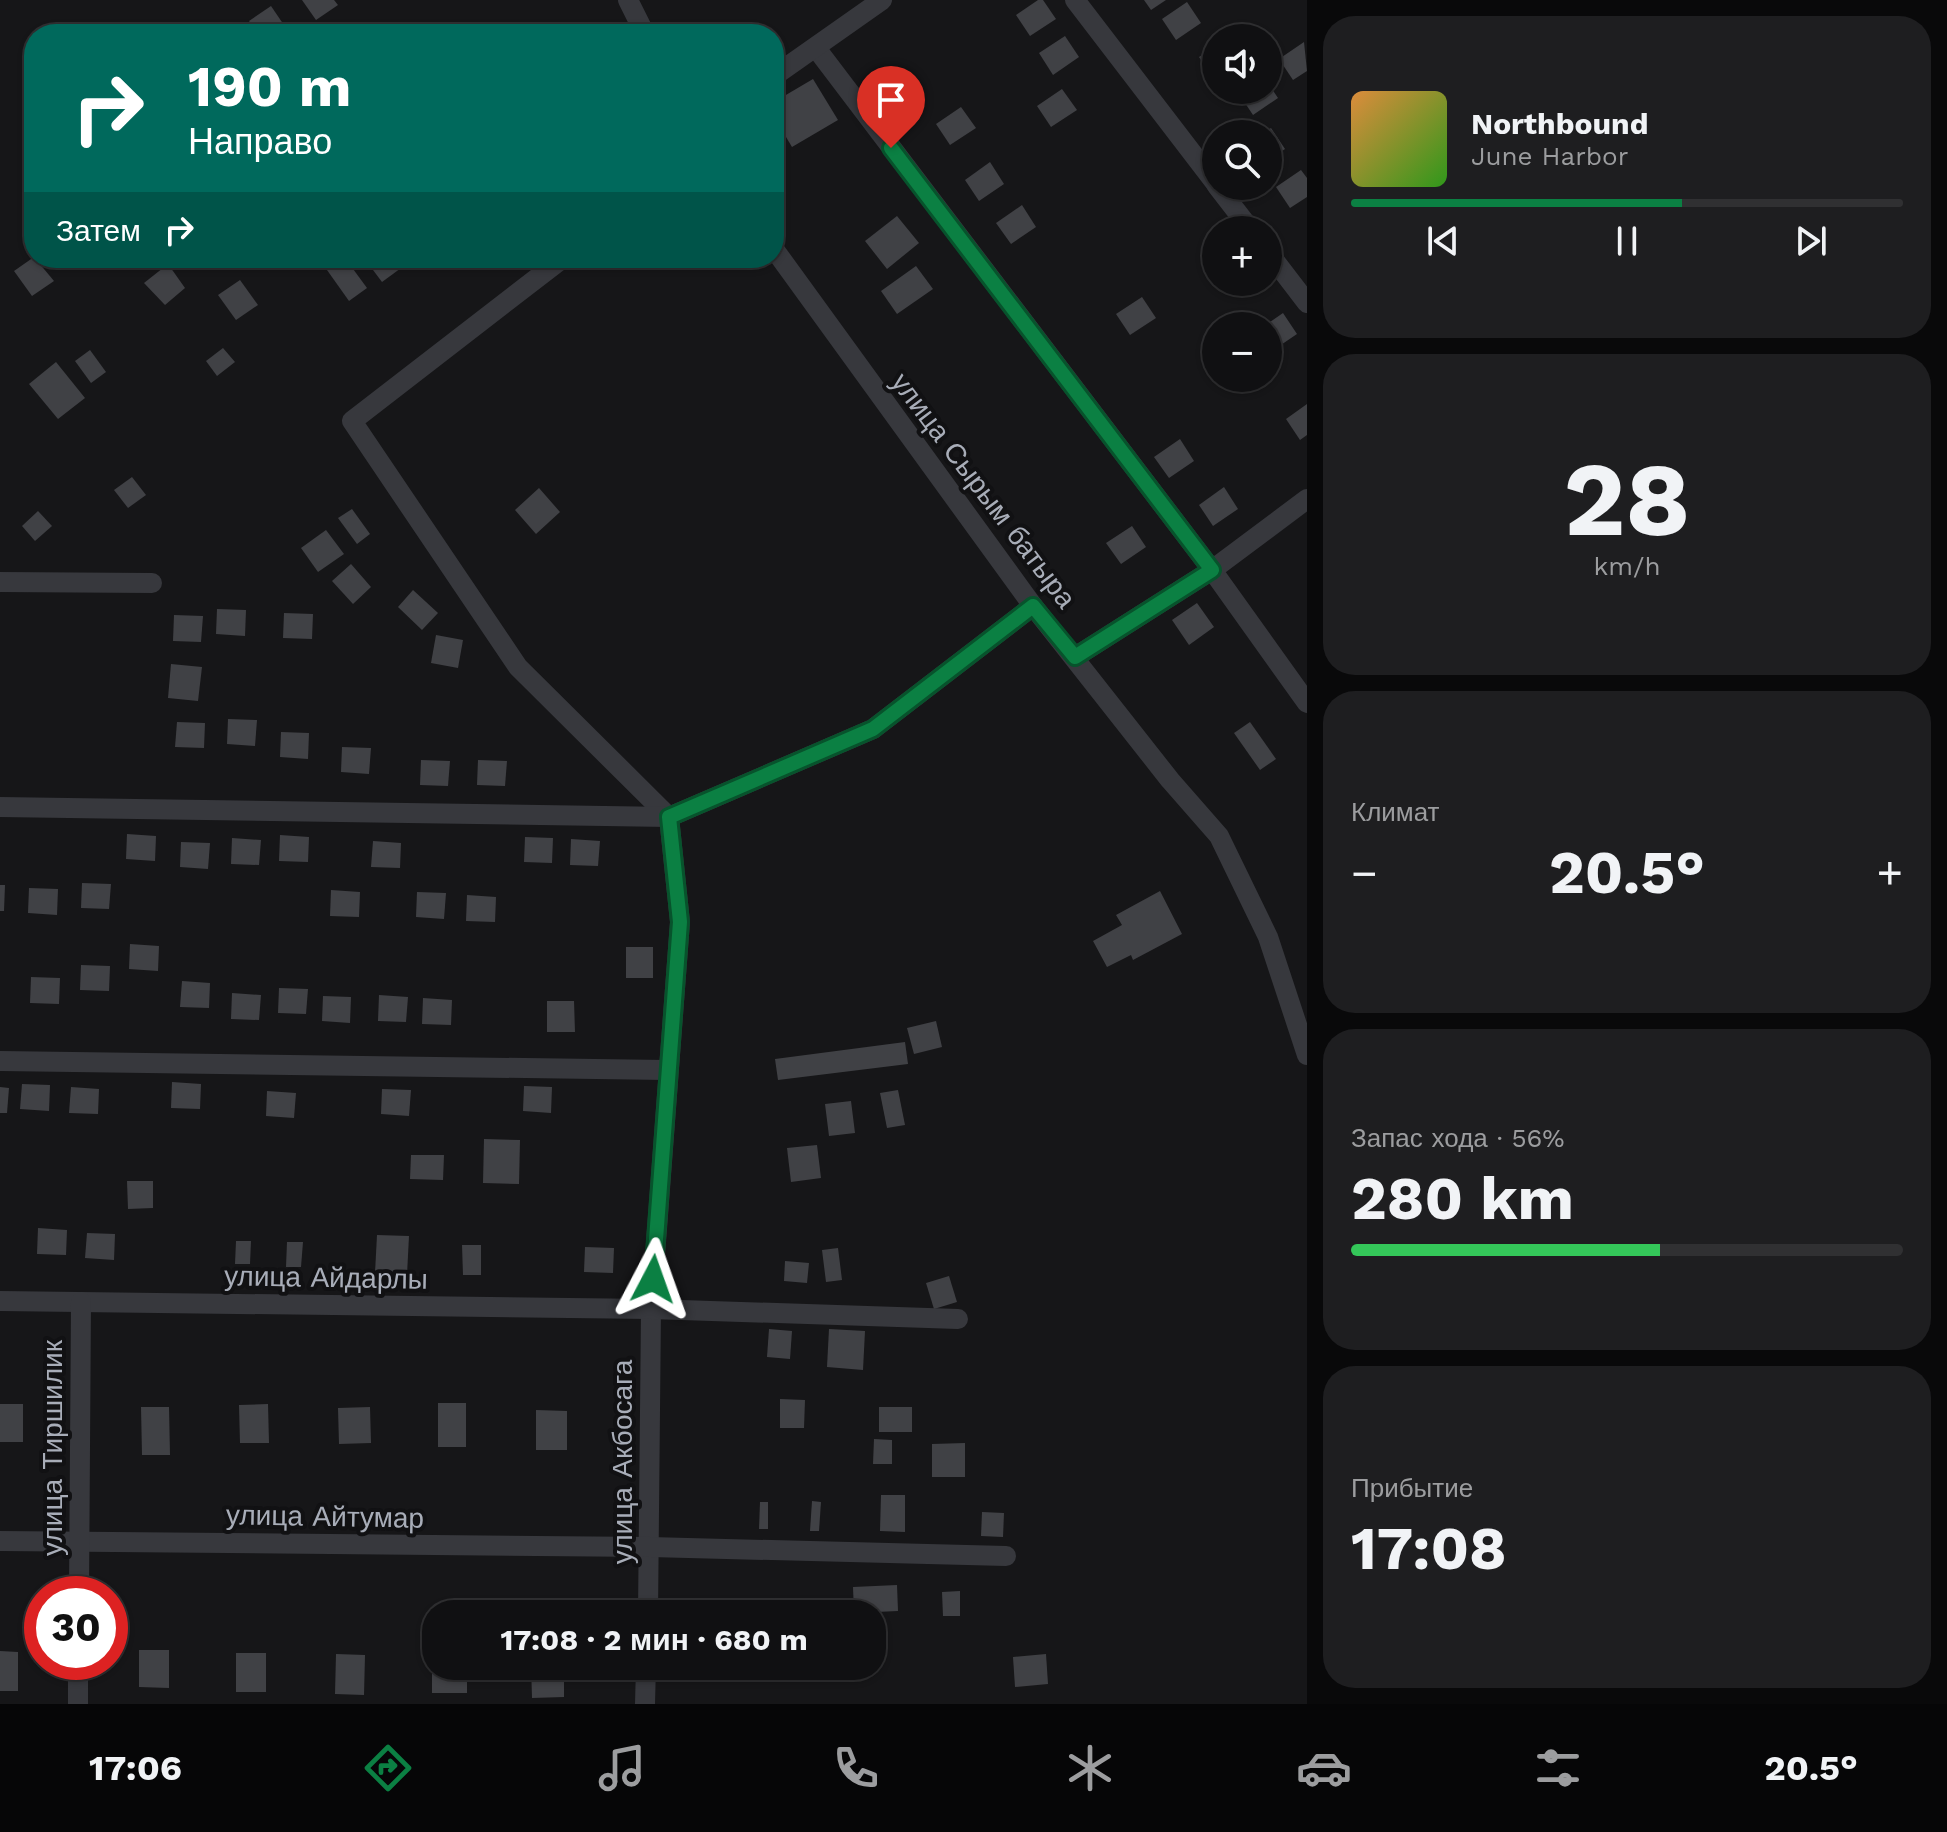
<!DOCTYPE html>
<html lang="ru">
<meta charset="utf-8">
<style>
:root{--surface:#101012;--page:#1e1e20;--text:#f1f3f6;--muted:#9c9d9f;--line:#303032;--accent:#0b8043}
body{margin:0;font-family:"Work Sans",sans-serif;background:var(--page);color:var(--text);height:100vh;display:flex;flex-direction:column;font-size:30px;white-space:nowrap}
*{box-sizing:border-box;margin:0}
p{font-size:26px;color:var(--muted)}
.icon{flex:none;width:44px;height:44px;fill:none;stroke:currentColor;stroke-width:2;stroke-linecap:round;stroke-linejoin:round}
.map{position:relative;flex:1;overflow:hidden}
.sheet{display:flex;flex-direction:column;gap:16px;padding:16px;background:#09090a;width:640px}
.sheet>*{flex:none}
.hud{position:absolute;left:24px;top:24px;width:760px;height:244px;border-radius:32px;box-shadow:0 2px 6px #0004,0 0 0 2px var(--line);background:#00695c;color:#fff;overflow:hidden}
.buttons{position:absolute;left:1202px;top:24px;display:grid;gap:16px}
.buttons a{display:grid;place-items:center;width:80px;height:80px;border-radius:50%;background:var(--surface);box-shadow:0 2px 6px #0004,0 0 0 2px var(--line);font-size:40px}
.speed{position:absolute;left:24px;top:1576px;display:flex;gap:16px;font-size:40px;font-weight:700;text-align:center}
.speed>*{display:grid;place-content:center;width:104px;height:104px;border-radius:50%;background:var(--surface);box-shadow:0 2px 6px #0004,0 0 0 2px var(--line);line-height:1}
.speed .limit{border:12px solid #d22;background:#fff;color:#111}
.pin{position:absolute;display:grid;place-items:center;width:68px;height:68px;color:#fff;margin:-82px -34px;border-radius:50% 50% 50% 0;rotate:-45deg;box-shadow:0 0 8px #0007}
.pin .icon{rotate:45deg}
.me{position:absolute;width:88px;margin:-44px;rotate:4deg;stroke-linejoin:round;filter:drop-shadow(0 0 6px #0008)}
.turn{display:flex;align-items:center;gap:28px;height:168px;padding:0 32px;font-size:36px}
.turn .icon{width:104px;height:104px;stroke-width:2.5}
.turn b{display:block;font-size:56px;line-height:68px}
.then{display:flex;align-items:center;height:76px;padding:0 32px;background:#0003;gap:16px;font-size:30px}
.big{font-size:60px;font-weight:700;line-height:1.1}
.sheet .card{flex:1;display:flex;flex-direction:column;justify-content:center;gap:12px;min-width:0;padding:0 28px;border-radius:32px;background:var(--page)}
.sheet .dial{align-items:center;gap:0}
.dial b{font-size:104px;line-height:1}
.song{display:flex;align-items:center;gap:24px}
.cover{width:96px;height:96px;border-radius:12px;background:linear-gradient(135deg,hsl(30 70% 55%),hsl(110 70% 35%))}
.played{height:8px;border-radius:4px;background:linear-gradient(90deg,var(--accent) 60%,var(--line) 60%)}
.keys{display:flex;justify-content:space-around;direction:ltr}
.heat{display:flex;justify-content:space-between;align-items:center;font-size:44px;direction:ltr}
.charge{height:12px;border-radius:6px;background:linear-gradient(90deg,#34c759 56%,var(--line) 0)}
.trip{position:absolute;left:422px;top:1600px;width:464px;height:80px;border-radius:32px;background:var(--surface);box-shadow:0 2px 6px #0004,0 0 0 2px var(--line);font-weight:700;line-height:80px;text-align:center}
.menu{display:flex;height:128px;justify-content:space-around;align-items:center;background:#060607;color:var(--muted)}
.menu .icon{width:56px;height:56px}
.menu .current{color:var(--accent)}
.menu b{font-size:36px;color:var(--text)}
main{display:flex;flex:1;min-height:0}
.map>svg:first-child{display:block}
</style>
<main>
<div class="map">
<svg width="1307" height="1704" viewBox="0 0 1307 1704">
<rect width="100%" height="100%" fill="#161618"/>
<!-- building -->
<g fill="#404145">
<polygon points="302,0 334,0 338,5 316,20"/>
<polygon points="1038,0 1043,0 1056,19 1030,36 1016,15"/>
<polygon points="1144,0 1166,0 1151,10"/>
<polygon points="1187,2 1201,23 1176,40 1162,19"/>
<polygon points="271,6 288,31 284,34 258,34 249,21"/>
<polygon points="1065,36 1079,57 1053,75 1039,53"/>
<polygon points="1304,42 1307,71 1293,80 1279,59"/>
<polygon points="1216,46 1216,77 1213,78 1199,57"/>
<polygon points="813,79 838,120 792,147 774,117 774,102"/>
<polygon points="1268,83 1278,98 1253,115 1239,94 1245,90 1268,90"/>
<polygon points="1062,89 1077,110 1051,127 1037,106"/>
<polygon points="961,107 976,128 950,145 936,124"/>
<polygon points="1271,128 1285,149 1268,161 1268,134 1262,134"/>
<polygon points="990,162 1004,184 979,201 965,180"/>
<polygon points="1301,170 1307,178 1307,197 1290,208 1276,187"/>
<polygon points="1022,205 1036,227 1011,244 996,223"/>
<polygon points="897,216 919,243 887,269 865,241"/>
<polygon points="34,257 54,281 32,296 14,271"/>
<polygon points="345,258 367,288 349,301 327,270"/>
<polygon points="364,258 410,258 412,260 382,282"/>
<polygon points="168,264 185,288 165,305 144,283"/>
<polygon points="916,266 933,289 897,314 881,291"/>
<polygon points="240,280 258,305 236,320 218,295"/>
<polygon points="1142,297 1156,318 1130,335 1116,314"/>
<polygon points="1283,313 1297,334 1272,351 1268,346 1268,326 1264,326"/>
<polygon points="223,348 235,362 217,376 206,361"/>
<polygon points="90,350 106,372 91,383 75,361"/>
<polygon points="56,362 85,398 58,419 29,384"/>
<polygon points="1307,404 1307,435 1300,440 1286,419"/>
<polygon points="1180,439 1194,461 1169,478 1154,457"/>
<polygon points="132,477 146,495 128,508 114,490"/>
<polygon points="1224,487 1238,509 1213,526 1199,505"/>
<polygon points="539,488 560,512 536,534 515,510"/>
<polygon points="352,509 370,534 357,544 338,518"/>
<polygon points="38,511 52,526 35,541 22,526"/>
<polygon points="1132,526 1146,547 1121,564 1106,543"/>
<polygon points="326,530 344,554 318,572 301,548"/>
<polygon points="351,564 371,587 353,604 332,581"/>
<polygon points="413,590 438,613 422,630 398,607"/>
<polygon points="1197,603 1214,627 1189,645 1172,620"/>
<polygon points="217,609 246,610 245,636 216,634"/>
<polygon points="284,613 313,614 312,639 283,638"/>
<polygon points="174,615 203,616 201,642 173,641"/>
<polygon points="436,635 463,640 458,668 431,663"/>
<polygon points="171,664 202,667 198,701 168,698"/>
<polygon points="228,719 257,720 255,746 227,744"/>
<polygon points="177,722 205,723 204,748 175,747"/>
<polygon points="1250,722 1276,759 1260,770 1234,733"/>
<polygon points="281,732 309,733 308,759 280,757"/>
<polygon points="342,747 371,748 369,774 341,772"/>
<polygon points="421,760 450,761 448,786 420,785"/>
<polygon points="478,760 507,761 505,786 477,785"/>
<polygon points="127,834 156,836 155,861 126,859"/>
<polygon points="280,835 309,837 308,862 279,861"/>
<polygon points="525,837 553,838 552,863 524,862"/>
<polygon points="232,838 261,840 259,865 231,864"/>
<polygon points="571,839 600,841 598,866 570,865"/>
<polygon points="373,841 401,843 400,868 371,867"/>
<polygon points="181,842 210,843 208,869 180,867"/>
<polygon points="82,883 111,884 109,909 81,908"/>
<polygon points="0,885 5,885 4,911 0,911"/>
<polygon points="29,888 58,889 57,915 28,913"/>
<polygon points="331,890 360,892 359,917 330,916"/>
<polygon points="1160,891 1182,934 1133,960 1131,955 1107,967 1093,941 1122,925 1116,915"/>
<polygon points="417,892 446,893 444,919 416,917"/>
<polygon points="467,895 496,897 495,922 466,921"/>
<polygon points="130,944 159,946 158,971 129,969"/>
<rect x="626" y="947" width="27" height="31"/>
<polygon points="81,965 110,966 109,991 80,990"/>
<polygon points="31,977 60,978 59,1004 30,1003"/>
<polygon points="182,981 210,983 209,1008 180,1007"/>
<polygon points="279,988 308,989 306,1014 278,1013"/>
<polygon points="232,993 261,995 259,1020 231,1019"/>
<polygon points="379,995 408,997 406,1022 378,1021"/>
<polygon points="323,996 351,997 350,1023 322,1021"/>
<polygon points="423,998 452,1000 451,1025 422,1024"/>
<polygon points="547,1001 574,1001 575,1032 547,1032"/>
<polygon points="936,1021 942,1047 914,1054 907,1028"/>
<polygon points="905,1042 908,1064 778,1080 775,1059"/>
<polygon points="172,1082 201,1084 200,1109 171,1108"/>
<polygon points="22,1084 50,1085 49,1111 20,1109"/>
<polygon points="524,1086 552,1087 551,1113 523,1111"/>
<polygon points="0,1087 9,1088 7,1113 0,1113"/>
<polygon points="71,1087 99,1089 98,1114 69,1113"/>
<polygon points="382,1089 411,1090 409,1116 381,1114"/>
<polygon points="898,1090 905,1125 887,1128 880,1093"/>
<polygon points="267,1091 296,1093 294,1118 266,1116"/>
<polygon points="851,1101 855,1133 829,1136 825,1104"/>
<polygon points="484,1139 520,1140 519,1184 483,1183"/>
<polygon points="817,1145 821,1178 791,1182 787,1148"/>
<polygon points="411,1155 444,1155 443,1180 410,1179"/>
<polygon points="127,1181 153,1181 153,1208 128,1209"/>
<polygon points="38,1228 67,1230 66,1255 37,1254"/>
<polygon points="87,1233 115,1234 114,1260 85,1258"/>
<polygon points="377,1235 409,1236 407,1275 375,1273"/>
<polygon points="236,1241 251,1241 250,1264 235,1264"/>
<polygon points="287,1242 303,1242 301,1267 286,1267"/>
<polygon points="462,1245 481,1245 481,1275 463,1275"/>
<polygon points="585,1247 614,1248 613,1273 584,1272"/>
<polygon points="838,1248 842,1280 826,1282 822,1250"/>
<polygon points="785,1261 809,1263 807,1283 784,1281"/>
<polygon points="949,1276 957,1302 934,1309 926,1283"/>
<polygon points="769,1329 792,1331 790,1359 767,1357"/>
<polygon points="829,1329 865,1331 863,1370 827,1367"/>
<polygon points="780,1399 805,1400 804,1428 780,1428"/>
<rect x="438" y="1403" width="28" height="44"/>
<rect x="0" y="1404" width="23" height="38"/>
<polygon points="268,1404 269,1443 240,1443 239,1405"/>
<polygon points="141,1407 169,1407 170,1455 142,1455"/>
<polygon points="370,1407 371,1443 339,1444 338,1408"/>
<rect x="879" y="1407" width="33" height="25"/>
<polygon points="536,1410 567,1411 567,1450 536,1450"/>
<polygon points="874,1439 892,1440 892,1464 873,1464"/>
<polygon points="965,1443 965,1477 932,1477 932,1444"/>
<polygon points="881,1495 905,1495 905,1532 880,1531"/>
<polygon points="812,1501 821,1502 819,1531 810,1531"/>
<polygon points="760,1502 768,1502 768,1529 759,1529"/>
<polygon points="982,1512 1004,1513 1003,1537 981,1536"/>
<polygon points="897,1585 898,1611 854,1613 853,1587"/>
<polygon points="960,1591 960,1616 943,1616 942,1592"/>
<polygon points="139,1650 169,1650 169,1688 139,1687"/>
<polygon points="0,1651 18,1652 18,1691 0,1691"/>
<rect x="236" y="1653" width="30" height="39"/>
<polygon points="336,1654 365,1655 364,1695 335,1694"/>
<polygon points="1046,1654 1048,1684 1015,1687 1013,1657"/>
<polygon points="432,1656 436,1656 436,1666 467,1666 467,1693 432,1693"/>
<polygon points="531,1666 564,1666 564,1697 532,1698"/>
<polygon points="761,1666 791,1666 792,1677 762,1677"/>
</g>
<g fill="none" stroke-linecap="round" stroke-linejoin="round">
<!-- minor -->
<g stroke="#37383d" stroke-width="20">
<polyline points="628,0 645,34"/>
<polyline points="1075,0 1216,184"/>
<polyline points="816,48 1212,570 1307,703"/>
<polyline points="774,76 882,0"/>
<polyline points="1217,186 1251,230"/>
<polyline points="774,249 1033,606 1170,780 1219,836 1268,937 1307,1055"/>
<polyline points="1268,252 1307,303"/>
<polyline points="563,258 352,421 518,667 669,817 680,922 651,1309 648,1614"/>
<polyline points="0,582 152,583"/>
<polyline points="1075,657 1212,570 1307,499"/>
<polyline points="0,807 669,817 873,729 1033,606"/>
<polyline points="0,1061 666,1070"/>
<polyline points="0,1301 651,1309 958,1319"/>
<polyline points="0,1541 650,1547 1006,1556"/>
<polyline points="79,1594 81,1302"/>
<polyline points="78,1704 78,1662"/>
<polyline points="645,1704 646,1666"/>
</g>
</g>
<g fill="none" stroke-linecap="round" stroke-linejoin="round">
<defs>
<polyline id="route" points="653,1279 680,922 669,817 873,729 1033,606 1075,657 1212,570 891,148"/>
</defs>
<!-- route casing -->
<use href="#route" stroke="#07532c" stroke-width="20"/>
<!-- route -->
<use href="#route" stroke="#0b8043" stroke-width="14"/>
</g>
<g text-anchor="middle" stroke-width="8" stroke-linejoin="round" paint-order="stroke">
<!-- street labels -->
<g font-size="28" fill="#a8adb8" stroke="#111113">
<text transform="translate(984 490) rotate(53)" y="10">улица Сырым батыра</text>
<text transform="translate(326 1277) rotate(1)" y="10">улица Айдарлы</text>
<text transform="translate(52 1448) rotate(-90)" y="10">улица Тиршилик</text>
<text transform="translate(622 1462) rotate(-90)" y="10">улица Акбосага</text>
<text transform="translate(325 1516) rotate(1)" y="10">улица Айтумар</text>
</g>
</g>
</svg>
<div class="buttons">
<a><svg class="icon" aria-label="sound" viewBox="0 0 24 24"><path d="M4 9h4l5-4v14l-5-4H4zM17 9q2 3 0 6"/></svg></a>
<a><svg class="icon" aria-label="search" viewBox="0 0 24 24"><circle cx="10" cy="10" r="6"/><path d="M15 15l6 6"/></svg></a>
<a>+</a>
<a>−</a>
</div>
<div class="speed"><div class="limit">30</div></div>
<div class="pin" style="left:891px;top:148px;background:#d93025"><svg class="icon" aria-label="arrive" viewBox="0 0 24 24"><path d="M6 21V4h12l-3 4 3 4H6"/></svg></div>
<svg class="me" style="left:653px;top:1279px" viewBox="-20 -20 40 40"><path d="M0-17L14 15 0 8-14 15z" fill="#0b8043" stroke="#fff" stroke-width="4"/></svg>
<div class="trip">17:08 · 2 мин · 680 m</div>
<div class="hud">
<div class="turn"><svg class="icon" aria-label="right" viewBox="0 0 24 24"><path d="M7 20v-9h11M14 6l5 5-5 5"/></svg><div><b>190 m</b>Направо</div></div>
<div class="then">Затем<svg class="icon" aria-label="right" viewBox="0 0 24 24"><path d="M7 20v-9h11M14 6l5 5-5 5"/></svg></div>
</div>
</div>
<section class="sheet">
<div class="card">
<div class="song"><i class="cover"></i><div><b>Northbound</b><p>June Harbor</p></div></div>
<div class="played"></div>
<div class="keys"><svg class="icon" aria-label="previous" viewBox="0 0 24 24"><path d="M18 5L8 12l10 7zM5 5v14"/></svg><svg class="icon" aria-label="pause" viewBox="0 0 24 24"><path d="M8 5v14M16 5v14"/></svg><svg class="icon" aria-label="next" viewBox="0 0 24 24"><path d="M6 5l10 7-10 7zM19 5v14"/></svg></div>
</div>
<div class="card dial"><b>28</b><p>km/h</p></div>
<div class="card"><p>Климат</p>
<div class="heat"><a>−</a><b class="big">20.5°</b><a>+</a></div>
</div>
<div class="card"><p>Запас хода · 56%</p><b class="big">280 km</b><div class="charge"></div></div>
<div class="card"><p>Прибытие</p><b class="big">17:08</b></div>
</section>
</main>
<nav class="menu">
<b>17:06</b>
<svg class="icon current" aria-label="directions" viewBox="0 0 24 24"><path d="M12 3l9 9-9 9-9-9zM9 14v-3h6M13 9l2 2-2 2"/></svg>
<svg class="icon" aria-label="music" viewBox="0 0 24 24"><path d="M9 18V5l10-2v13"/><circle cx="6" cy="18" r="3"/><circle cx="16" cy="16" r="3"/></svg>
<svg class="icon" aria-label="phone" viewBox="0 0 24 24"><path d="M5 4h4l2 5-3 2q2 4 5 5l2-3 5 2v4C11 20 4 13 5 4z"/></svg>
<svg class="icon" aria-label="climate" viewBox="0 0 24 24"><path d="M12 3v18M4 7l16 10M4 17L20 7"/></svg>
<svg class="icon" aria-label="car" viewBox="0 0 24 24"><path d="M5 17H2v-5l4-1 3-4h7l3 4 3 1v5h-3M9 17h6M6 11h13"/><circle cx="7" cy="17" r="2"/><circle cx="17" cy="17" r="2"/></svg>
<svg class="icon" aria-label="filters" viewBox="0 0 24 24"><path d="M4 7h16M4 17h16"/><circle cx="9" cy="7" r="2"/><circle cx="15" cy="17" r="2"/></svg>
<b>20.5°</b>
</nav>
